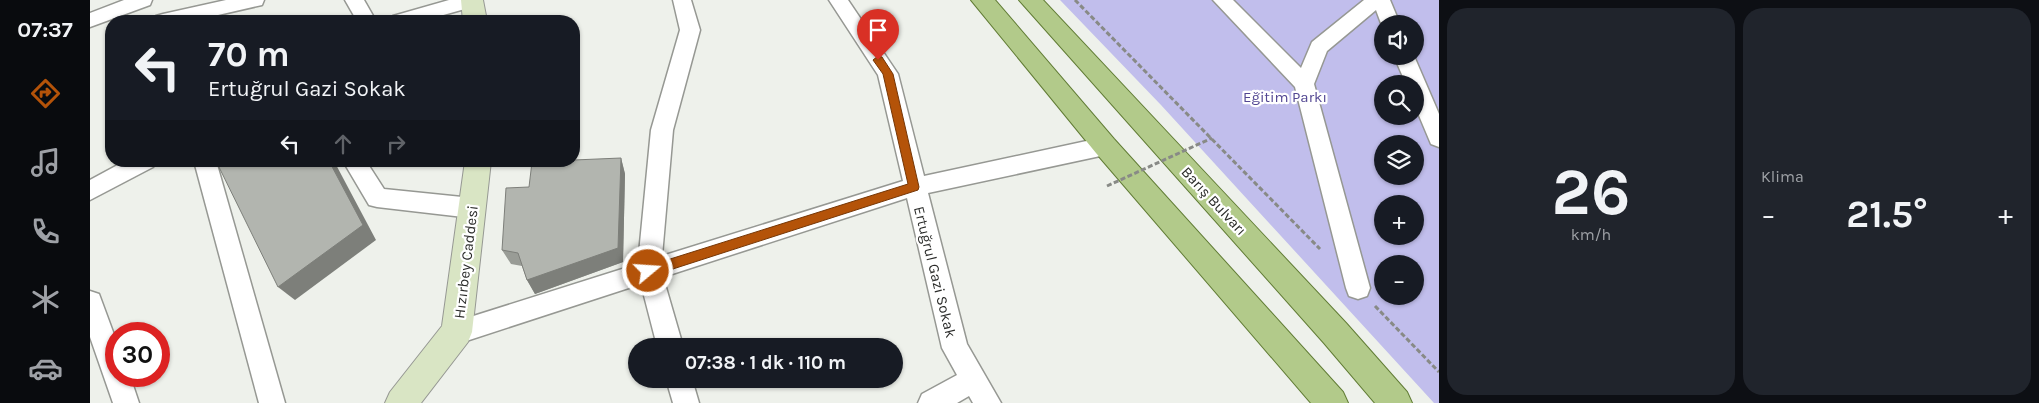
<!DOCTYPE html>
<html lang="tr">
<meta charset="utf-8">
<style>
:root{--surface:#171b24;--page:#20242c;--text:#f1f3f6;--muted:#9ea1a6;--accent:#b45309}
body{margin:0;font-family:Karla,sans-serif;background:var(--page);color:var(--text);height:100vh;display:flex;flex-direction:column;font-size:19px;white-space:nowrap}
*{box-sizing:border-box;margin:0}
p{font-size:16px;color:var(--muted)}
.icon{flex:none;width:28px;height:28px;fill:none;stroke:currentColor;stroke-width:2;stroke-linecap:round;stroke-linejoin:round}
.map{position:relative;flex:1;overflow:hidden}
.side{display:flex;flex-direction:column;gap:8px;padding:8px;background:#0d0f14;width:600px}
.side>*{flex:none}
.hud{position:absolute;left:15px;top:15px;width:475px;height:152px;border-radius:20px;box-shadow:0 1px 4px #0004;background:#171b24;color:var(--text);overflow:hidden}
.controls{position:absolute;left:1284px;top:15px;display:grid;gap:10px}
.controls a{display:grid;place-items:center;width:50px;height:50px;border-radius:50%;background:var(--surface);box-shadow:0 1px 4px #0004;font-size:25px}
.speed{position:absolute;left:15px;top:322px;display:flex;gap:10px;font-size:25px;font-weight:700;text-align:center}
.speed>*{display:grid;place-content:center;width:65px;height:65px;border-radius:50%;background:var(--surface);box-shadow:0 1px 4px #0004;line-height:1}
.speed .limit{border:8px solid #d22;background:#fff;color:#111}
.pin{position:absolute;display:grid;place-items:center;width:42px;height:42px;color:#fff;margin:-51px -21px;border-radius:50% 50% 50% 0;rotate:-45deg;box-shadow:0 0 5px #0007}
.pin .icon{rotate:45deg}
.me{position:absolute;width:55px;margin:-28px;rotate:72deg;stroke-linejoin:round;filter:drop-shadow(0 0 4px #0008)}
.turn{display:flex;align-items:center;gap:18px;height:105px;padding:0 20px;font-size:22px}
.turn .icon{width:65px;height:65px;stroke-width:2.5}
.turn b{display:block;font-size:35px;line-height:42px}
.lanes{display:flex;align-items:center;height:48px;padding:0 20px;background:#0003;justify-content:center;gap:25px;direction:ltr}
.lanes .off{opacity:.35}
.big{font-size:38px;font-weight:700;line-height:1.1}
.side .tile{flex:1;display:flex;flex-direction:column;justify-content:center;gap:8px;min-width:0;padding:0 18px;border-radius:20px;background:var(--page)}
.side .dial{align-items:center;gap:0}
.dial b{font-size:65px;line-height:1}
.heat{display:flex;justify-content:space-between;align-items:center;font-size:28px;direction:ltr}
.side .tiles{flex:1;display:grid;gap:8px;grid-template-columns:repeat(2,1fr)}
.trip{position:absolute;left:538px;top:338px;width:275px;height:50px;border-radius:25px;background:var(--surface);box-shadow:0 1px 4px #0004;font-weight:700;line-height:50px;text-align:center}
main{display:flex;flex:1;min-height:0}
.menu{display:flex;flex-direction:column;width:90px;justify-content:space-around;align-items:center;background:#090b0e;color:var(--muted)}
.menu .icon{width:35px;height:35px}
.menu .current{color:var(--accent)}
.menu b{font-size:22px;color:var(--text)}
.map>svg:first-child{display:block}
</style>
<main>
<nav class="menu">
<b>07:37</b>
<svg class="icon current" aria-label="directions" viewBox="0 0 24 24"><path d="M12 3l9 9-9 9-9-9zM9 14v-3h6M13 9l2 2-2 2"/></svg>
<svg class="icon" aria-label="music" viewBox="0 0 24 24"><path d="M9 18V5l10-2v13"/><circle cx="6" cy="18" r="3"/><circle cx="16" cy="16" r="3"/></svg>
<svg class="icon" aria-label="phone" viewBox="0 0 24 24"><path d="M5 4h4l2 5-3 2q2 4 5 5l2-3 5 2v4C11 20 4 13 5 4z"/></svg>
<svg class="icon" aria-label="climate" viewBox="0 0 24 24"><path d="M12 3v18M4 7l16 10M4 17L20 7"/></svg>
<svg class="icon" aria-label="car" viewBox="0 0 24 24"><path d="M5 17H2v-5l4-1 3-4h7l3 4 3 1v5h-3M9 17h6M6 11h13"/><circle cx="7" cy="17" r="2"/><circle cx="17" cy="17" r="2"/></svg>
</nav>
<div class="map">
<svg width="1349" height="403" viewBox="0 0 1349 403">
<rect width="100%" height="100%" fill="#eef1eb"/>
<!-- green -->
<path fill="#c1beec" fill-rule="evenodd" d="M 970,0 L 1349,0 L 1349,403 L 1344,403 L 1071,105 ZM 1292,24 L 1325,24 L 1325,56 L 1292,56 ZM 1292,84 L 1325,84 L 1325,116 L 1292,116 ZM 1292,144 L 1325,144 L 1325,176 L 1292,176 ZM 1292,204 L 1325,204 L 1325,236 L 1292,236 ZM 1292,264 L 1325,264 L 1325,296 L 1292,296 Z"/>
<g fill="none" stroke-linecap="round" stroke-linejoin="round">
<defs>
<g id="street">
<polygon points="34,0 62,0 60,5 0,27 0,13"/>
<polygon points="136,0 174,0 172,5 102,21 63,21 66,16 73,14"/>
<polygon points="255,0 274,0 286,21 267,21"/>
<polygon points="359,0 391,0 389,5 332,21 300,21 303,16"/>
<polygon points="583,0 601,0 610,30 583,130 572,256 813,181 788,75 739,0 758,0 808,74 834,176 1015,137 1023,140 1026,146 1023,152 1015,155 838,193 877,344 911,403 883,403 879,396 867,403 828,403 832,394 867,375 852,348 817,198 573,277 593,346 567,346 551,284 367,344 358,340 355,332 358,324 548,264 561,130 590,30"/>
<polygon points="1123,0 1143,0 1211,68 1222,42 1274,0 1300,0 1310,24 1292,24 1292,26 1286,10 1237,51 1224,84 1280,288 1277,296 1268,299 1259,296 1256,288 1205,87"/>
<polygon points="1304,56 1324,56 1349,114 1349,147 1341,144 1325,106 1325,84 1316,84"/>
<polygon points="35,161 66,161 63,167 0,200 0,180"/>
<polygon points="104,161 126,161 195,403 169,403"/>
<polygon points="253,161 276,161 294,189 382,198 390,201 393,208 390,215 382,218 287,207 279,205"/>
<polygon points="0,291 9,294 26,340 26,376 40,376 49,403 23,403 0,337"/>
<polygon points="576,379 602,379 609,403 583,403"/>
</g>
<g id="secondary">
<polygon points="371,0 393,0 397,21 373,21"/>
<polygon points="375,161 401,161 382,332 378,342 331,403 295,403 300,392 352,326"/>
</g>
<g id="primary">
<polygon points="881,0 905,0 1024,139 1253,392 1258,403 1221,403 1006,153"/>
<polygon points="929,0 953,0 1256,323 1317,392 1322,403 1285,403 1234,343"/>
</g>
</defs>
<!-- street casing -->
<use href="#street" stroke="#969893" stroke-width="3"/>
<!-- secondary casing -->
<use href="#secondary" stroke="#969893" stroke-width="2"/>
<!-- primary casing -->
<use href="#primary" stroke="#617c35" stroke-width="2"/>
<!-- path -->
<g stroke="#888a86" stroke-width="3" stroke-dasharray="5 2.5" stroke-linecap="butt">
<polyline points="985,0 1230,249"/>
<polyline points="1285,306 1349,372"/>
</g>
<!-- street -->
<use href="#street" fill="#fff" fill-rule="evenodd"/>
<!-- secondary -->
<use href="#secondary" fill="#d9e5c4" fill-rule="evenodd"/>
<!-- primary -->
<use href="#primary" fill="#b2ca8a" fill-rule="evenodd"/>
<!-- path-bridge -->
<polyline stroke="#888a86" stroke-width="3" stroke-dasharray="5 2.5" stroke-linecap="butt" points="1017,186 1122,138"/>
</g>
<!-- wall -->
<polygon fill="#999c96" points="531,158 535,174 533,262 445,294 437,280 432,266 421,264 412,250 439,187"/>
<!-- shaded-wall -->
<g fill="#7d7f7a">
<polygon points="531,158 535,174 533,262 445,294 437,280"/>
<polygon points="239,161 244,161 286,240 205,300 188,287"/>
</g>
<!-- building -->
<g fill="#b2b5af" stroke="#7d7f7a">
<polygon points="531,158 528,248 437,280 428,253 412,250 416,188 439,187 442,162 484,161 484,160"/>
<polygon points="126,161 239,161 273,225 188,287"/>
</g>
<!-- route -->
<polygon fill="#b45309" stroke="#753606" points="788,56 792,57 803,74 829,187 828,190 558,277 554,275 552,271 554,267 558,266 818,184 793,74 783,60"/>
<g text-anchor="middle" stroke-width="4.5" stroke-linejoin="round" paint-order="stroke">
<!-- park labels -->
<g font-size="15" fill="#524692" stroke="#fff">
<text x="1195" y="102">Eğitim Parkı</text>
</g>
<!-- street labels -->
<g font-size="15" fill="#2a2b29" stroke="#fff">
<text transform="translate(1124 201) rotate(47)" y="5">Barış Bulvarı</text>
<text transform="translate(376 262) rotate(-83)" y="5">Hızırbey Caddesi</text>
<text transform="translate(845 272) rotate(76)" y="5">Ertuğrul Gazi Sokak</text>
</g>
</g>
</svg>
<div class="controls">
<a><svg class="icon" aria-label="sound" viewBox="0 0 24 24"><path d="M4 9h4l5-4v14l-5-4H4zM17 9q2 3 0 6"/></svg></a>
<a><svg class="icon" aria-label="search" viewBox="0 0 24 24"><circle cx="10" cy="10" r="6"/><path d="M15 15l6 6"/></svg></a>
<a><svg class="icon" aria-label="layers" viewBox="0 0 24 24"><path d="M12 4l9 5-9 5-9-5zM3 14l9 5 9-5"/></svg></a>
<a>+</a>
<a>−</a>
</div>
<div class="speed"><div class="limit">30</div></div>
<div class="pin" style="left:788px;top:60px;background:#d93025"><svg class="icon" aria-label="arrive" viewBox="0 0 24 24"><path d="M6 21V4h12l-3 4 3 4H6"/></svg></div>
<svg class="me" style="left:558px;top:271px" viewBox="-20 -20 40 40"><circle r="17" fill="#b45309" stroke="#fff" stroke-width="3"/><path d="M0-11L8 9 0 5-8 9z" fill="#fff"/></svg>
<div class="trip">07:38 · 1 dk · 110 m</div>
<div class="hud">
<div class="turn"><svg class="icon" aria-label="left" viewBox="0 0 24 24"><path d="M17 20v-9H6M10 6l-5 5 5 5"/></svg><div><b>70 m</b>Ertuğrul Gazi Sokak</div></div>
<div class="lanes"><svg class="icon" aria-label="left" viewBox="0 0 24 24"><path d="M17 20v-9H6M10 6l-5 5 5 5"/></svg><svg class="icon off" aria-label="ahead" viewBox="0 0 24 24"><path d="M12 20V5M6 11l6-6 6 6"/></svg><svg class="icon off" aria-label="right" viewBox="0 0 24 24"><path d="M7 20v-9h11M14 6l5 5-5 5"/></svg></div>
</div>
</div>
<section class="side">
<div class="tiles">
<div class="tile dial"><b>26</b><p>km/h</p></div>
<div class="tile"><p>Klima</p>
<div class="heat"><a>−</a><b class="big">21.5°</b><a>+</a></div>
</div>
</div>
</section>
</main>
